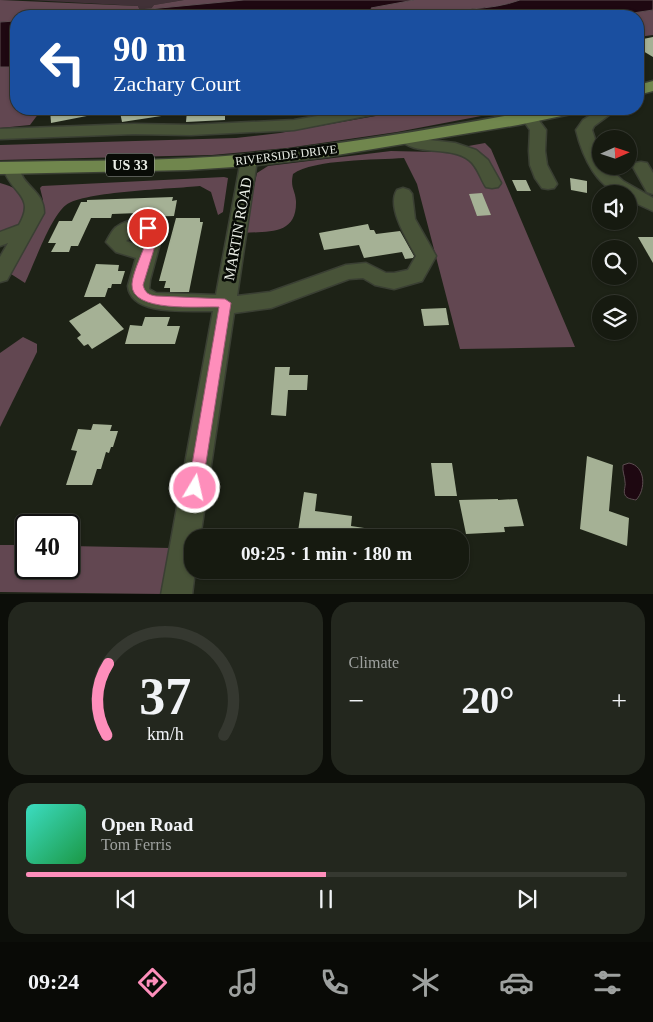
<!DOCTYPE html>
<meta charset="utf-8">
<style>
:root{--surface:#161a10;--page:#23271e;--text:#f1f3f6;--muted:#9ea19f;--line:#353830;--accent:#fe8ebb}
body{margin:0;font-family:"Times New Roman",serif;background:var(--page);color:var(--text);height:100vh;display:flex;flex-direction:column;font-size:19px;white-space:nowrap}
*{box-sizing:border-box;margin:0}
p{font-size:16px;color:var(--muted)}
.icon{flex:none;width:28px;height:28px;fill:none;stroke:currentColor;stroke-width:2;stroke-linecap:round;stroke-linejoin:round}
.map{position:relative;height:594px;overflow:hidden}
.drawer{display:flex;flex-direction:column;gap:8px;padding:8px;background:#0c0e09;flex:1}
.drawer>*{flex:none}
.banner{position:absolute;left:10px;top:10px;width:634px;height:105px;border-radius:20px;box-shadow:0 1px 4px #0004,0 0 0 1px var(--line);background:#1a4fa0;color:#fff;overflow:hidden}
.needle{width:32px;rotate:87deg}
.tools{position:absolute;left:592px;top:130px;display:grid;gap:10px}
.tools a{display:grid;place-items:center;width:45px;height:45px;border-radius:50%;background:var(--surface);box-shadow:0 1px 4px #0004,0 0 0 1px var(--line);font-size:25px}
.speed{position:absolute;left:15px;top:514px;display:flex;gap:10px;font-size:25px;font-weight:700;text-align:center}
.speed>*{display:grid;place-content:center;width:65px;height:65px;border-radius:50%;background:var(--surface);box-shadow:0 1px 4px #0004,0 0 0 1px var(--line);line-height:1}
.speed .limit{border:2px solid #111;border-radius:8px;background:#fff;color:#111}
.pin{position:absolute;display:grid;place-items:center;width:42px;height:42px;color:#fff;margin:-21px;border:2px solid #fff;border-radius:50%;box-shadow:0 1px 5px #0007}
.me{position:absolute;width:55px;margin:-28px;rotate:9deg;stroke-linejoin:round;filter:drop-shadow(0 0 4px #0008)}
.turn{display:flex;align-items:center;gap:18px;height:105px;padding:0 20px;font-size:22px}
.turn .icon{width:65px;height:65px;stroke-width:2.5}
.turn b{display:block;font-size:35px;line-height:42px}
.big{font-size:38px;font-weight:600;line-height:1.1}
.drawer .card{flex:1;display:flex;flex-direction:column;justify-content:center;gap:8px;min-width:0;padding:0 18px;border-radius:20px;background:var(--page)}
.drawer .dial{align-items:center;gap:0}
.dial svg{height:130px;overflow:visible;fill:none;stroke:var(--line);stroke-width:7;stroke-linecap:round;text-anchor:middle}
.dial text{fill:var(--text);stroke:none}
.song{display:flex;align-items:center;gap:15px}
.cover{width:60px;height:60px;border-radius:8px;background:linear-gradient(135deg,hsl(170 70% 55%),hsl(140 70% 35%))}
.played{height:5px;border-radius:2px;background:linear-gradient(90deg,var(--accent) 50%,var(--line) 50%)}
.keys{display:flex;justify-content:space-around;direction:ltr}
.heat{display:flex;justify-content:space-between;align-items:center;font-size:28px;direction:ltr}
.drawer .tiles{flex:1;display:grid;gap:8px;grid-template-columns:1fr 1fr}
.card:last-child{grid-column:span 2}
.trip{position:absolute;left:184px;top:529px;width:285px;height:50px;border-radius:20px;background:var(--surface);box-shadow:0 1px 4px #0004,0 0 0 1px var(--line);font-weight:600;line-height:50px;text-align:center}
.dock{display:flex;height:80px;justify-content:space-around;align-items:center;background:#090a06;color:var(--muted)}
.dock .icon{width:35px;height:35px}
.dock .current{color:var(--accent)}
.dock b{font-size:22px;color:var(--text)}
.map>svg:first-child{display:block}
</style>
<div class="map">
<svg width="653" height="595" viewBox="0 0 653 595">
<rect width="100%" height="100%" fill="#1d2216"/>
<!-- green -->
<polygon fill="#413137" points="30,0 184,0 154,5 150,10 140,11 138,6"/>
<!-- forest -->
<g fill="#624751">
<polygon points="0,0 138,6 140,11 76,16 16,16 16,21 0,22"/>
<polygon points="184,0 244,0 150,10 154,5"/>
<path d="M 414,0 L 520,0 C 490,11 455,9 423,11 C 406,12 388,15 372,10 L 371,7 Z"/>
<polygon points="653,10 653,35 638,37 638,16 613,16"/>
<polygon points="0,67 16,67 16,109 42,109 30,125 0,128"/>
<polygon points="415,109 518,109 397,132 287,148 212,155 0,160 0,145 236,138 280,133"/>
<path d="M 485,143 L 491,149 L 575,347 L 460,349 L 417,184 L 404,158 C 376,160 314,159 293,174 C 290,188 295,189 296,201 C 297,235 270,231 244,233 L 257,173 L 268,166 L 391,151 L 435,152 Z"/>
<path d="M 224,177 L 228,178 L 223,212 L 218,215 L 211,192 L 200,186 C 172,189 85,191 66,205 C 51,216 34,264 25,283 L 11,274 L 42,210 L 43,200 L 40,188 L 42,186 Z"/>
<path d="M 0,183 C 28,191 30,200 20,226 L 9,232 L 0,232 Z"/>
<polygon points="23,337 37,344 37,352 0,427 0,353"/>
<polygon points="0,545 26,545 26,568 69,568 69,546 171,548 163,594 0,592"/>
</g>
<!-- water -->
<g fill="#1e0811" stroke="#5c4d51">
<path d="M 244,0 L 414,0 L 371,8 L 372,10 C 388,15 406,12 423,11 C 455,9 490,11 520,0 L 653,0 L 653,10 L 613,16 L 76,16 Z"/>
<polygon points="16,21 16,67 0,67 0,22"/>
<path d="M 629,463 C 646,466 646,490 636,500 C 632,499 627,499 625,495 C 623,491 626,486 625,482 C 625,476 622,472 623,465 Z"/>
</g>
<!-- building -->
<g fill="#a5b195">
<polygon points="653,37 653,57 638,48 638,40"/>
<polygon points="50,109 97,109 97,114 51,123"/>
<polygon points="126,109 168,109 168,115 122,122 120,112 127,111"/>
<polygon points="195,109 225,109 225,120 186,122 187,111 195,110"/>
<polygon points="570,178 587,181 587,193 571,190"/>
<polygon points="512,180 526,180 531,191 517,191"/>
<polygon points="482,193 491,215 477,216 469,194"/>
<polygon points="173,197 172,201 177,200 174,216 138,217 139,213 112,214 111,218 91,218 78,246 71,246 69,252 51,252 56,243 48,243 59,221 72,221 81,202 87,202 87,200"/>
<polygon points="176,218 200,218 200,222 203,222 189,292 170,292 170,288 164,288 166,281 159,281"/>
<polygon points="368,224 370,230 374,230 376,234 400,231 414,256 413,258 405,259 402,252 364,258 359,245 324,250 319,233"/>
<polygon points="638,237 653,237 653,263"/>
<polygon points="96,264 119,265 118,271 125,271 121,284 112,284 111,288 108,288 105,297 84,297"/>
<polygon points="100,303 124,329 92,349 88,344 84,346 77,338 81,335 69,321"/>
<polygon points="446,308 449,325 424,326 421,309"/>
<polygon points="145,317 170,317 167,326 180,326 175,344 125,344 130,325 142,326"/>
<polygon points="275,367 290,367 289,375 308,375 307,390 288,390 286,416 271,415"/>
<polygon points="93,424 112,425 110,431 118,431 113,447 111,447 109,453 106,452 101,469 97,469 92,485 66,485 77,451 71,450 78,429 91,430"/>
<polygon points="587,456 613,465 609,511 629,518 627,546 580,529"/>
<polygon points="431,463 452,463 457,496 435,496"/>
<polygon points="304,492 317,494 315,511 352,516 351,526 384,531 383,538 297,538"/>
<polygon points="498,499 498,500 517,499 524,526 504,527 505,532 466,534 459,500"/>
</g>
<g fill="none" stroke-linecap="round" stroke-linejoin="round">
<defs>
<g id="minor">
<polygon points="358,109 388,109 386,112 381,113 294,130 191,135 134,134 0,139 0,129 134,124 191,125 294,120"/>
<path d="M 600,109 L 617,109 L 594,126 L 592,130 L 601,157 L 601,166 L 607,166 L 623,181 L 653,198 L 653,211 L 629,200 L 629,194 C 598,194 582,155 576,130 L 583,120 Z"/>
<polygon points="529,112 534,114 546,130 545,151 547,165 557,184 554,188 548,189 542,188 535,178 530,165 529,151 530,130 521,117 524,114"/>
<path d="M 407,133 L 421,139 L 455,143 L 476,150 L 488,160 L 501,183 L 498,187 L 492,188 L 486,187 C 480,178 478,167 469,160 C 451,145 412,157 399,138 L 401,135 Z"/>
<path d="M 249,155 L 255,156 L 257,160 L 237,296 L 270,292 L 346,265 L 366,263 L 386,273 L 394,273 L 408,270 L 416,256 C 408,241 386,207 397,190 L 403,188 L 409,190 L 412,194 L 415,219 L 436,256 L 422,281 L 394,289 L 375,285 L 363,278 L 349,279 L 271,308 L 234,313 L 200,538 L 192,538 L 192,570 L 195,570 L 192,595 L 161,595 L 213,311 C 190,310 131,317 128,286 L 136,258 L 116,252 L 106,242 C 109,237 111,232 115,228 C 128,217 153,217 163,232 L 150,280 L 149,289 L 156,293 L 216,295 L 241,160 L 243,156 ZM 136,233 L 143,234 L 141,244 L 131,243 L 126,241 Z"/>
<polygon points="641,162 647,163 653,173 653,194 647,192 633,167 635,163"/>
<path d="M 11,163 L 17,164 C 20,169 21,175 24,179 C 33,191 44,196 44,213 L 7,280 L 0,282 L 0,257 L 8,243 L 0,246 L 0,232 L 19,225 C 36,195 12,195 3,168 L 5,164 Z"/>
</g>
<g id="major">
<polygon points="653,81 653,91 638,95 638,85"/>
<path d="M 542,109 L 578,109 L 576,113 L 518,125 L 325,157 L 249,166 L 188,170 L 0,174 L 0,162 C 83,160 167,162 250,154 C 347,144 445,127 542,109 Z"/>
</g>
</defs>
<!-- minor casing -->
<use href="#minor" stroke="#3a3f33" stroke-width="3"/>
<!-- major casing -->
<use href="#major" stroke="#3a3f33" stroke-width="3"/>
<!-- minor -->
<use href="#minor" fill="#485338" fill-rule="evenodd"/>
<!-- major -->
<use href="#major" fill="#70864d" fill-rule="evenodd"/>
</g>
<!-- route -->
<path fill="#fe8ebb" stroke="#a55c7a" d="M 148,224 L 157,230 L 158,236 L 143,285 C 145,293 149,295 156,296 L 225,299 L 231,303 L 202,488 L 200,493 L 195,495 L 190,493 L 188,488 L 219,307 C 200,306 130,313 132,284 C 133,271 144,250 148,236 L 148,233 L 143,228 Z"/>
<g text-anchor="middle" stroke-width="5" stroke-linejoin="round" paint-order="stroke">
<!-- far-street labels -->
<g font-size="12" fill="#ebefe7" stroke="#080b06">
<text transform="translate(286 155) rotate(-7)" y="4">RIVERSIDE DRIVE</text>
</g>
<!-- shield labels -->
<rect fill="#080b06" stroke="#a7aba4" stroke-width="1" x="106" y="153.5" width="48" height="23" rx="4"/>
<g font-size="14" font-weight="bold" fill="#ebefe7">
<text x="130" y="170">US 33</text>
</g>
<!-- street labels -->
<g font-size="15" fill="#ebefe7" stroke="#080b06">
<text transform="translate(238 229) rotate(-80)" y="5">MARTIN ROAD</text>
</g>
</g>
</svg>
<div class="tools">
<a><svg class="needle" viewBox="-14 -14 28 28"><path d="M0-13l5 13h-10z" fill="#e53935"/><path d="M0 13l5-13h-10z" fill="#9ea19f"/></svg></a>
<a><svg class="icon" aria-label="sound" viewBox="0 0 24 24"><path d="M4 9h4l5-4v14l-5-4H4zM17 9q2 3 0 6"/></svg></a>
<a><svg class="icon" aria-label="search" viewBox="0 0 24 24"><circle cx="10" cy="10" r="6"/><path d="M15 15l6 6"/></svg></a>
<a><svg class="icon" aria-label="layers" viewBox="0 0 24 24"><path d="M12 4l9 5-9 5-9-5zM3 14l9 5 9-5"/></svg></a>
</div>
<div class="speed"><div class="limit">40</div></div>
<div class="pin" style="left:148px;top:228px;background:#d93025"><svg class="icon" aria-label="arrive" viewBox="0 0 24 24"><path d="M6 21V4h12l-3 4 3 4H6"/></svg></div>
<svg class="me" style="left:195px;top:488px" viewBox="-20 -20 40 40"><circle r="17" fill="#fe8ebb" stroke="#fff" stroke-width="3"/><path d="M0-11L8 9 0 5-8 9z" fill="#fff"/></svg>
<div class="trip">09:25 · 1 min · 180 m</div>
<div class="banner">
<div class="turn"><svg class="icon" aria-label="left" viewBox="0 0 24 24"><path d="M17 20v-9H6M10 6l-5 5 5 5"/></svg><div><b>90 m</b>Zachary Court</div></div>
</div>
</div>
<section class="drawer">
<div class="tiles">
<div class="card dial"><svg viewBox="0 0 100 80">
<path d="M14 69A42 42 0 1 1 86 69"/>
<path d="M14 69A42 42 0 0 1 15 25" stroke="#fe8ebb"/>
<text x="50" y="56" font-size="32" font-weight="700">37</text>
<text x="50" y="72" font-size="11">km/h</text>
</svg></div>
<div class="card"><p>Climate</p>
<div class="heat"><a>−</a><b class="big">20°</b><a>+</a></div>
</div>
<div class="card">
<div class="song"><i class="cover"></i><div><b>Open Road</b><p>Tom Ferris</p></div></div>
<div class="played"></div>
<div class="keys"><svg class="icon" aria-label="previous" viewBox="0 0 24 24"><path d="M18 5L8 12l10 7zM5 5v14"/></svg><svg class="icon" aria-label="pause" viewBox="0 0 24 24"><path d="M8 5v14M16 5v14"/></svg><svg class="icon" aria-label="next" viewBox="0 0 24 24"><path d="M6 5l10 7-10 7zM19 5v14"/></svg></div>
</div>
</div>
</section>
<nav class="dock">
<b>09:24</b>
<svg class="icon current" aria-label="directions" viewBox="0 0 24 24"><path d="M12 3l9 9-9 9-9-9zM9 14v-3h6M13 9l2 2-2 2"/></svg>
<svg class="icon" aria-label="music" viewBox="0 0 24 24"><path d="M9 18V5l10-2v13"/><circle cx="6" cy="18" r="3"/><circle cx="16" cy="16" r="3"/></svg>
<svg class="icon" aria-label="phone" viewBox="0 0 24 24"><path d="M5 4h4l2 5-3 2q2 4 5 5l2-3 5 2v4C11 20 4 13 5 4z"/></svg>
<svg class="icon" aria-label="climate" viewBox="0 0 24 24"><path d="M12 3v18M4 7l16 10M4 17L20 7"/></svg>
<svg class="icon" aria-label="car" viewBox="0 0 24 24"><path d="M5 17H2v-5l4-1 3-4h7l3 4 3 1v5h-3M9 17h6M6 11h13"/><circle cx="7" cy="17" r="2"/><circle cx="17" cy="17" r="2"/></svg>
<svg class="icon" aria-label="filters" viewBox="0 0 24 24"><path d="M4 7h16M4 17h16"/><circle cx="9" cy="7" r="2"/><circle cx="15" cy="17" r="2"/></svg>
</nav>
